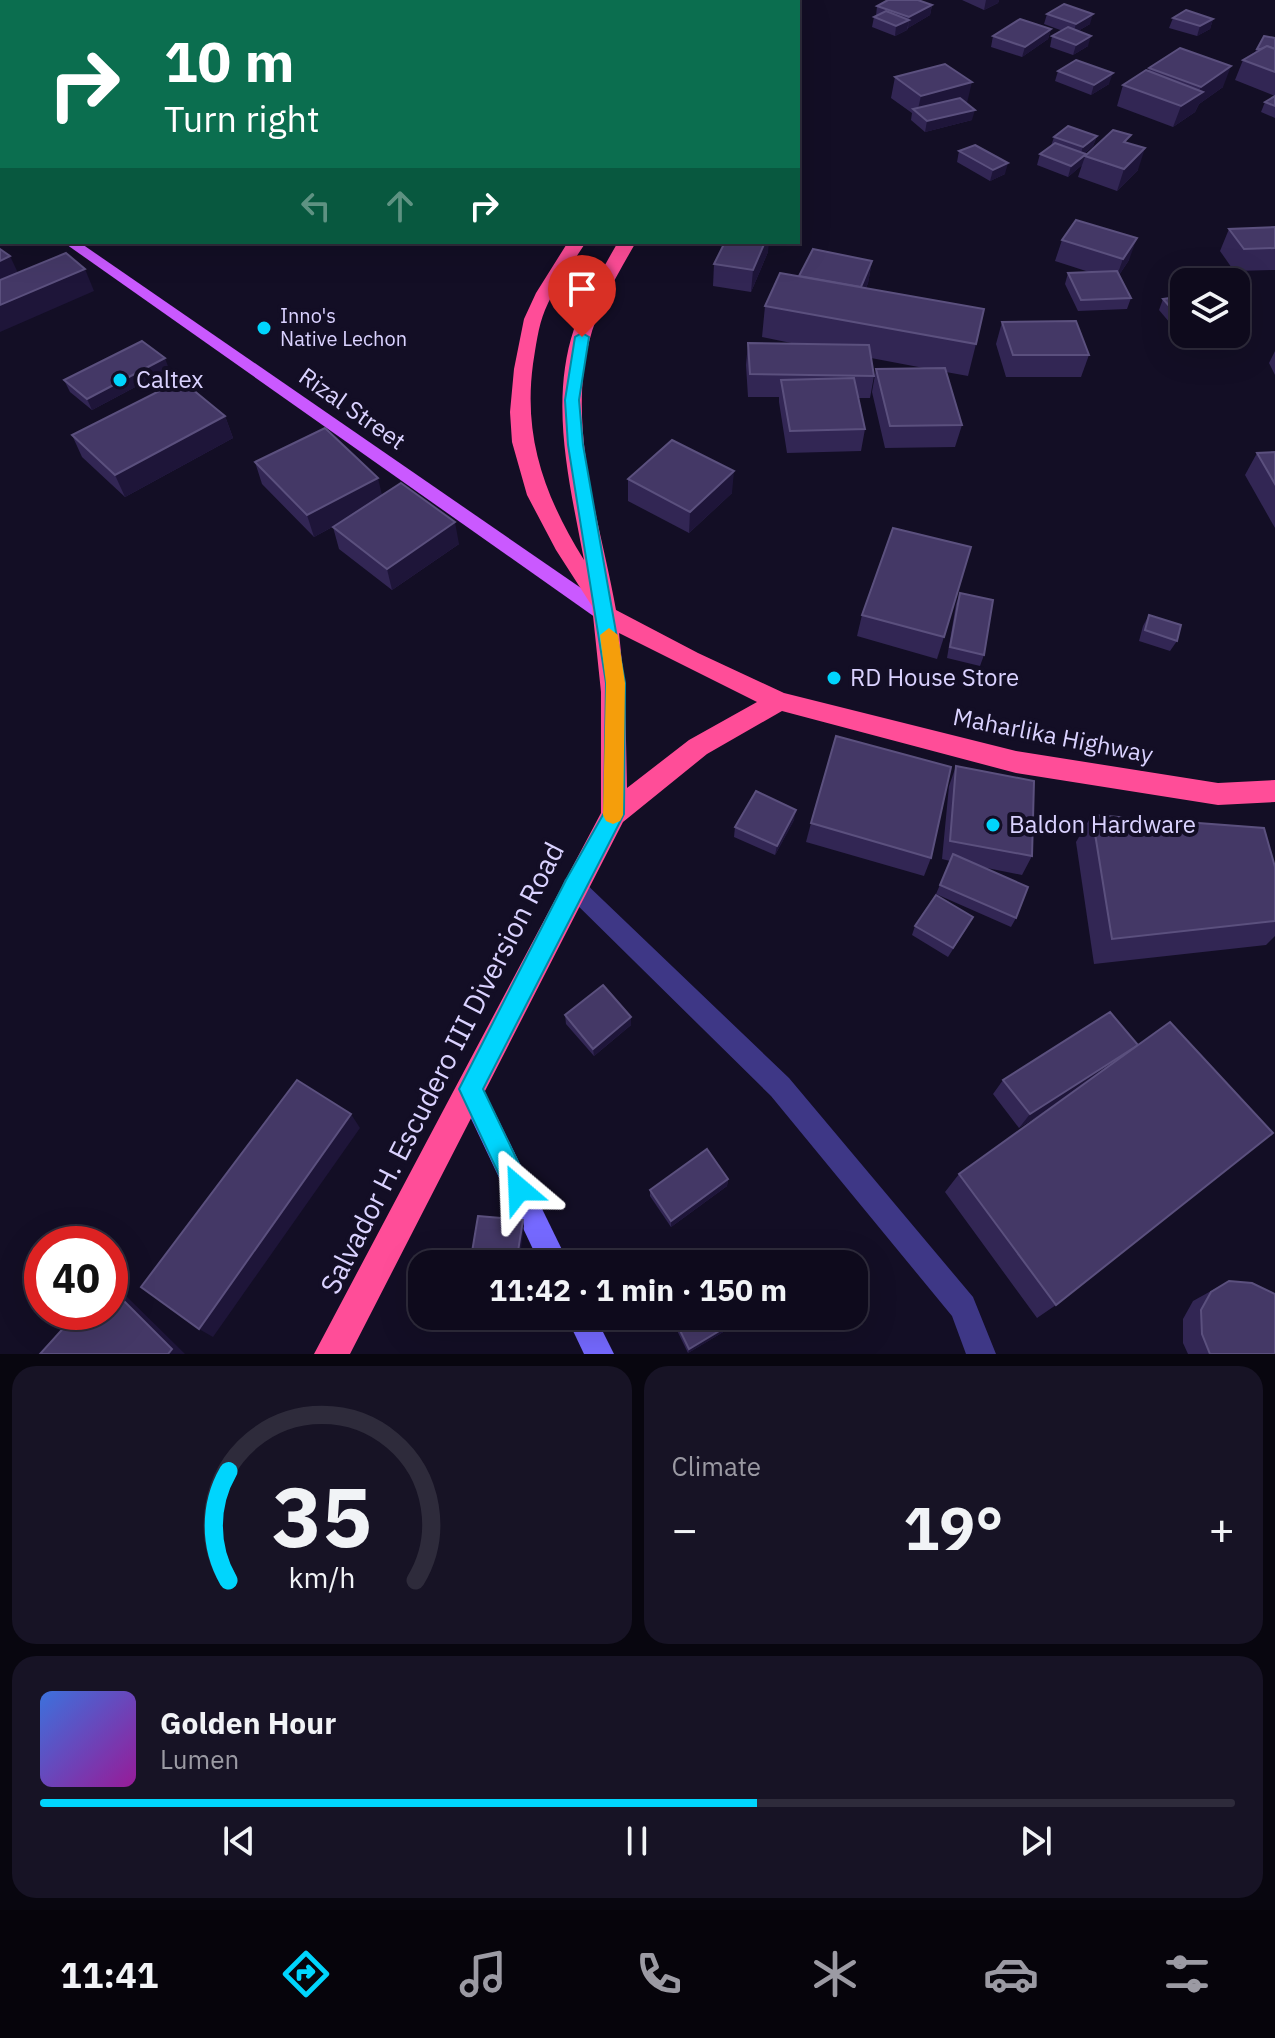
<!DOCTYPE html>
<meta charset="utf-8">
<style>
:root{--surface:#0e0a1c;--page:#171325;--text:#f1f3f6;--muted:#9b9aa3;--line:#2e2b3b;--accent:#00d5fd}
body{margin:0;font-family:"IBM Plex Sans",sans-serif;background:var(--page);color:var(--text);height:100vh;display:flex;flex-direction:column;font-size:30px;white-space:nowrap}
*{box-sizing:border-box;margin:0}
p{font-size:26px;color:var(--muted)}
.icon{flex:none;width:44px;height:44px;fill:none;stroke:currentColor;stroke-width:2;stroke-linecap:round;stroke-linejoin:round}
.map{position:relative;height:1354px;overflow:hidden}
.panel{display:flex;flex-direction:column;gap:12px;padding:12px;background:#08060f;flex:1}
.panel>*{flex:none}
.top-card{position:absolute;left:0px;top:0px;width:800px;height:244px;box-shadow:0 8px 32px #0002,0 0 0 2px var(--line);background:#0b6e4f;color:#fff;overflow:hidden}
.buttons{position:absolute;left:1170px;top:268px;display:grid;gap:16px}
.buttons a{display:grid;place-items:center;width:80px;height:80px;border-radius:16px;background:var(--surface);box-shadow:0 8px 32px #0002,0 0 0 2px var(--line);font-size:40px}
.speed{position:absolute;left:24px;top:1226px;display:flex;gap:16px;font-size:40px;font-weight:700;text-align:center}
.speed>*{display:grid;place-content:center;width:104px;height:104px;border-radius:50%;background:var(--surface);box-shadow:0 8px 32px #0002,0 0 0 2px var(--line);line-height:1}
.speed .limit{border:12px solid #d22;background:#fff;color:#111}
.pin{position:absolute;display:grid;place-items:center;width:68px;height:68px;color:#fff;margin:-82px -34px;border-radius:50% 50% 50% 0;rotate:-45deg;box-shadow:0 0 8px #0007}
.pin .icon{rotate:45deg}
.me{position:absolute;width:88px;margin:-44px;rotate:334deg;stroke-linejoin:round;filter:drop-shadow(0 0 6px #0008)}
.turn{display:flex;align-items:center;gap:28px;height:168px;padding:0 32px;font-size:36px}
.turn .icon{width:104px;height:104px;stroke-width:2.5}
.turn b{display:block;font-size:56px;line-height:68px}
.lanes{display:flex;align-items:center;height:76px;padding:0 32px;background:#0003;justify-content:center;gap:40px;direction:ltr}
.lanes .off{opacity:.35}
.big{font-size:60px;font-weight:700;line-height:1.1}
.panel .card{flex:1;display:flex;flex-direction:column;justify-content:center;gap:12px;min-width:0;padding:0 28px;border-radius:24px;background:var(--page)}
.panel .dial{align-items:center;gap:0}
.dial svg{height:208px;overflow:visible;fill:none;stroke:var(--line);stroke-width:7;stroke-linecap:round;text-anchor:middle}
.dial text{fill:var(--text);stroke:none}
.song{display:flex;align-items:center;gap:24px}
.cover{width:96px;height:96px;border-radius:12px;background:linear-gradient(135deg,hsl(220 70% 55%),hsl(300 70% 35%))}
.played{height:8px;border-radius:4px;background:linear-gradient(90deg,var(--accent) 60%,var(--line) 60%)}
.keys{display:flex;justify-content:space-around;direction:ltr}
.heat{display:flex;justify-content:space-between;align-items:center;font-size:44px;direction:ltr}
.panel .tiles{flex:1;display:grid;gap:12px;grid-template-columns:1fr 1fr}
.card:last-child{grid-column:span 2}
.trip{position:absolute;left:408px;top:1250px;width:460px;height:80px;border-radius:24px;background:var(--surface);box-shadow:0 8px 32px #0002,0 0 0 2px var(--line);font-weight:700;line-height:80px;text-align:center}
.menu{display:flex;height:128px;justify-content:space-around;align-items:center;background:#06040b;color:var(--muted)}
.menu .icon{width:56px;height:56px}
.menu .current{color:var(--accent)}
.menu b{font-size:36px;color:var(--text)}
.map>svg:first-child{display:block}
</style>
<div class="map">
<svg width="1275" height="1354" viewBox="0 0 1275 1354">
<rect width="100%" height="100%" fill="#130e25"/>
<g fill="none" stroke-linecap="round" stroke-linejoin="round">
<!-- lane -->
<polygon fill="#3e3786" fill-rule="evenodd" points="573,876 581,879 789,1078 973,1297 996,1354 966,1354 952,1316 771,1096 565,893 562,886 565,879"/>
<!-- street -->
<g stroke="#3e3786" stroke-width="20">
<polyline points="97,2 102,0"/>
<polyline points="0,36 2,35"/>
</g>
<!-- secondary -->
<g fill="#7569ff" fill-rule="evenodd">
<polygon points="470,1076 479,1080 569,1264 540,1264 457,1089 461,1080"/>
<polygon points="566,1316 595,1316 614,1354 584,1354"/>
</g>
<!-- primary -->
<g fill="#ca59ff" fill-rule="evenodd">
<rect x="0" y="189" width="2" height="10"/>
<polygon points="63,242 79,242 613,610 616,615 613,620 599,620"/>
</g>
<!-- highway -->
<g fill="#ff4d98" fill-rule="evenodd">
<polygon points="716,0 730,0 715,2"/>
<polygon points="750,0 764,0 749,2"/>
<path d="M 568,242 L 586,242 C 572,264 555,286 545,310 C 538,327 536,346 533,364 C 523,438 545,497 584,560 C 570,485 549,404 574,329 C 585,299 602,270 618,242 L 636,242 C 618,274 598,306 589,342 C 567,430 601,524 616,610 L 698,653 L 784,693 L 1016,751 L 1218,783 L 1275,780 L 1275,802 L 1218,805 L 1016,773 L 782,711 L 707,754 L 623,822 L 350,1354 L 314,1354 L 601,813 L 601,692 L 592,606 L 556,550 L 527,495 L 512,442 L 510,412 L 514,369 L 524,319 L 536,293 ZM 619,633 L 757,702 L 689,740 L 627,788 L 625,692 Z"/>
</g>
</g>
<!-- wall -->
<g fill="#322654">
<polygon points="962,0 999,0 998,3 984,10"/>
<polygon points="932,5 930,15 908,28 907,30 895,36 872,27 874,17 876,16 877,6"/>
<polygon points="1047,14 1090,24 1078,31 1088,46 1073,55 1050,47 1052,36 1063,31 1044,24"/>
<polygon points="1173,18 1213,19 1210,29 1197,36 1169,28"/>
<polygon points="1051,29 1048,39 1022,57 991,47 993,36"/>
<polygon points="1264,36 1275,38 1275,118 1261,112 1265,102 1275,96 1235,80 1243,60 1255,52"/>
<polygon points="1149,68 1223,87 1199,104 1195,112 1173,127 1117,106 1123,85 1148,71"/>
<polygon points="1058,71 1109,84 1091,95 1055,81"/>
<polygon points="895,77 967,103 972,120 925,132 911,120 912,113 891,98"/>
<polygon points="1097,136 1093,146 1085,153 1085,156 1129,143 1138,170 1117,191 1078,177 1082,165 1068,177 1037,165 1040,154 1051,146 1054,137"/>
<polygon points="959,151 1005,174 990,181 957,162"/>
<polygon points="1275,227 1275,270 1234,271 1220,251 1229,229"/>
<polygon points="1062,240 1129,260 1119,275 1131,298 1127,309 1078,311 1065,284 1068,273 1089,272 1055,261"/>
<polygon points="768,252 751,292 713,286 714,264"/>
<polygon points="872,261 868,283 866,288 976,344 968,376 946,372 962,425 955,447 885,448 872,392 876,369 929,369 871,358 874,376 870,398 858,398 865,429 861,451 787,453 779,402 779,397 748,397 746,365 748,343 796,344 762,337 765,306 799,276"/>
<polygon points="1184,296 1184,334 1181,336 1159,310 1163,299"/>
<polygon points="1002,322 1089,355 1081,377 1006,377 996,344"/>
<polygon points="1275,351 1275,375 1269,363"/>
<polygon points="169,369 92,410 70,392 64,380"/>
<polygon points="225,416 233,438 125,497 82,457 72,435"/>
<polygon points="1275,452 1275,528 1245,475 1257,453"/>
<polygon points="255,462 382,495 459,544 392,590 339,549 333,527 336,525 314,537 262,484"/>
<polygon points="628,479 732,493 689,533 628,501"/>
<polygon points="960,593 984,655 980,666 947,658 956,604"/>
<polygon points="862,615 944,637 937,659 857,636"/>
<polygon points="1149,615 1177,641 1170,651 1139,641 1143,626"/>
<polygon points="956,766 1032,856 1022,875 982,867 1016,918 1011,927 936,894 950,861 942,859 949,786"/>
<polygon points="1092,815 1275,867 1275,936 1266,945 1094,964 1076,842"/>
<polygon points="794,820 775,855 734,837 735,827"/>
<polygon points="811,823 931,858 924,876 806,842"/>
<polygon points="915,926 968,926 948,957 912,935"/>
<polygon points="1110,1012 1056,1305 1037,1318 945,1192 959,1174 1061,1101 1019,1128 993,1094 1003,1080"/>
<polygon points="565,1015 631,1025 594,1056 566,1024"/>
<polygon points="728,1179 727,1186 671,1227 650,1196 650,1190"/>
<polygon points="1229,1281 1275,1354 1188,1354 1183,1343 1183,1319 1193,1301"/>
<polygon points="670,1316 750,1316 688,1353"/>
</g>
<!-- shaded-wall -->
<g fill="#1e1539">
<polygon points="986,0 999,0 998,3 984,10"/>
<polygon points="932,5 930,15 908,28 909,17"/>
<polygon points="1093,14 1090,24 1073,34 1076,24"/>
<polygon points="1213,19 1210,29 1197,36 1200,26"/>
<polygon points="909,20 907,30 895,36 896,26"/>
<polygon points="1051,29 1048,39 1022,57 1025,47"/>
<polygon points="1091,36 1088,46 1073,55 1076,45"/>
<polygon points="1231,66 1223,87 1199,104 1195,112 1173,127 1181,106 1197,95 1201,87"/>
<polygon points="1113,73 1109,84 1091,95 1094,85"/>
<polygon points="972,82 967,103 921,115 917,113 921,96"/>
<polygon points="975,110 972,120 925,132 927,121"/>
<polygon points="1097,136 1093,146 1079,158 1083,147"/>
<polygon points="1145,148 1138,170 1117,191 1124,169"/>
<polygon points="1086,154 1082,165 1068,177 1071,166"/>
<polygon points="1008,163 1005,174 990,181 993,170"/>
<polygon points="1137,238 1129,260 1115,281 1123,259"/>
<polygon points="765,242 769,242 768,252 751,292 753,270"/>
<polygon points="10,256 25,288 0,300 0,261"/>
<polygon points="872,261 868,283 856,310 860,288"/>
<polygon points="85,269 94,291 0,332 0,305"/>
<polygon points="1184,329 1184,334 1196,334 1181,336"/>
<polygon points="165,358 169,369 92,410 87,399"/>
<polygon points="225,416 233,438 125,497 115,475"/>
<polygon points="734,471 732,493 689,533 690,512"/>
<polygon points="378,478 383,499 314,537 307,515"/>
<polygon points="455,522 459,544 392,590 387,569"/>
<polygon points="796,810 794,820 775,855 777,846"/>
<polygon points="631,1017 631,1025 594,1056 593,1049"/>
<polygon points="1138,1045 1124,1060 1019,1128 1030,1114"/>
<polygon points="351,1114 360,1128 213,1337 199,1329"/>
<polygon points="728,1179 727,1186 671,1227 671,1221"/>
<polygon points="523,1220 524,1226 519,1264 516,1264"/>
<polygon points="110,1285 122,1292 185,1354 168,1354 110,1287"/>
<polygon points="744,1316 750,1316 688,1353 689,1349"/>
</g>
<!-- building -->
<g fill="#443866" stroke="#5b507e" stroke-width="2">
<polygon points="171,0 213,0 214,2 159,2"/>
<polygon points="888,0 918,0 932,5 909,17 877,6"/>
<polygon points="1064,4 1093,14 1076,24 1047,14"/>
<polygon points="1186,10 1213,19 1200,26 1173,18"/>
<polygon points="886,11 909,20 896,26 874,17"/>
<polygon points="1020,19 1051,29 1025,47 993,36"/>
<polygon points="1068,27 1091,36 1076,45 1052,36"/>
<polygon points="1264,36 1275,38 1275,49 1267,46 1261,49 1257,49"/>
<polygon points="1267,46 1275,49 1275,72 1243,60"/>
<polygon points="1180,48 1231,66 1201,87 1149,68"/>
<polygon points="1076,60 1113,73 1094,85 1058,71"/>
<polygon points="945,64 972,82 921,96 895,77"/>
<polygon points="1146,70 1203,92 1181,106 1123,85"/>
<polygon points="1275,96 1275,106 1265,102"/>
<polygon points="960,98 975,110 927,121 913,109"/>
<polygon points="1068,126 1097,136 1083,147 1054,137"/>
<polygon points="1113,130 1131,135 1124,142 1145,148 1124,169 1085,156"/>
<polygon points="1055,143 1086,154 1071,166 1040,154"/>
<polygon points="975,145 1008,163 993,170 959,151"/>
<polygon points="1076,220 1137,238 1123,259 1062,240"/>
<polygon points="1275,227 1275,248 1244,249 1229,229"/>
<polygon points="725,242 765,242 753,270 714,264"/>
<polygon points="0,249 10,256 0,261"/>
<polygon points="813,249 872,261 861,287 799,276"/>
<polygon points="66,253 85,269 0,305 0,280"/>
<polygon points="1117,271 1131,298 1081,300 1068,273"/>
<polygon points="780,273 984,309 976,344 765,306"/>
<polygon points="1184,296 1184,323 1163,299"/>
<polygon points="1076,321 1089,355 1013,355 1002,322"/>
<polygon points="142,341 165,358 87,399 64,380"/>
<polygon points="748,343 869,345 874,376 750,374"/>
<polygon points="945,368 962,425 890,426 876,369"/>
<polygon points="854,378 865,429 790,431 781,380"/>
<polygon points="181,380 225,416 115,475 72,435"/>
<polygon points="325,428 378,478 307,515 255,462"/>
<polygon points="672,440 734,471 690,512 628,479"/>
<polygon points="1275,452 1275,484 1257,453"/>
<polygon points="401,483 455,522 387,569 333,527"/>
<polygon points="893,528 971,547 944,637 862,615"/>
<polygon points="960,593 993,600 984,655 950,647"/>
<polygon points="1149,615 1181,625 1177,641 1145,630"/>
<polygon points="836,736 951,767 931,858 811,823"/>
<polygon points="956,766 1034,781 1032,856 950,841"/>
<polygon points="756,791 796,810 777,846 735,827"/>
<polygon points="1092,815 1264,828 1275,867 1275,921 1112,939"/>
<polygon points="953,854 1028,887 1016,918 940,885"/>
<polygon points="936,895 973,917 953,948 915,926"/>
<polygon points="603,985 631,1017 593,1049 565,1015"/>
<polygon points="1110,1012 1138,1045 1030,1114 1003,1080"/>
<polygon points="1170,1022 1273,1133 1056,1305 959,1174"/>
<polygon points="297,1080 351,1114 199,1329 141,1287"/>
<polygon points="707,1149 728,1179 671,1221 650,1190"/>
<polygon points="478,1216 523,1220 516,1264 470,1264"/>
<polygon points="1229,1281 1252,1283 1275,1294 1275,1354 1210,1354 1202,1334 1201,1310 1211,1292"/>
<polygon points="110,1287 172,1349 168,1354 40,1354 78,1312 110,1312"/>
<polygon points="673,1316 744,1316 689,1349"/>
</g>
<!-- route -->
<polygon fill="#00d5fd" stroke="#008aa4" stroke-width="2" points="582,333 589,337 579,400 583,445 625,683 624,814 483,1089 531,1189 527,1198 519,1201 510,1198 459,1089 566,880 604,813 606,683 568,445 565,400 575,337"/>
<!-- slow -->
<polygon fill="#f59e0b" points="609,628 618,635 625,683 623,815 620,821 613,824 606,821 603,815 606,683 600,635"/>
<!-- markers -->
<g fill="#00d5fd" stroke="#130e25" stroke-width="3">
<circle cx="264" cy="328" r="8"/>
<circle cx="120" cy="380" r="8"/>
<circle cx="834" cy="678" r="8"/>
<circle cx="993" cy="825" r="8"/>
</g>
<g text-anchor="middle" stroke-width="8" stroke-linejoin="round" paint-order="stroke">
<!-- far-poi labels -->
<g font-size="20" fill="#dad2ff" stroke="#130e25" text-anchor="start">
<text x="280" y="323">Inno's<tspan x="280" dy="23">Native Lechon</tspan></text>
</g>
<!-- poi labels -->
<g font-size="24" fill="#dad2ff" stroke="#130e25" text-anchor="start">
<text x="136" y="388">Caltex</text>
<text x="850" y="686">RD House Store</text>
<text x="1009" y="833">Baldon Hardware</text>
</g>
<!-- street labels -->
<g font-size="24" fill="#dad2ff" stroke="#130e25">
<text transform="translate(352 409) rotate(35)" y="8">Rizal Street</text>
<text transform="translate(1053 736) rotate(11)" y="8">Maharlika Highway</text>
</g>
<!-- near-street labels -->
<g font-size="28" fill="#dad2ff" stroke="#130e25">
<text transform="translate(442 1068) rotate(-63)" y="10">Salvador H. Escudero III Diversion Road</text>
</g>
</g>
</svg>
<div class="buttons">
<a><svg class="icon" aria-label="layers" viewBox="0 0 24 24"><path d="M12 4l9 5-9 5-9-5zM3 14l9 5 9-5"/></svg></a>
</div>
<div class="speed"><div class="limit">40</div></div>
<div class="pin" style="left:582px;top:337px;background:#d93025"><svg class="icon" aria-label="arrive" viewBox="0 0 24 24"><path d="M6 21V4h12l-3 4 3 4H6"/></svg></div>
<svg class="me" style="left:519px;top:1189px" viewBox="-20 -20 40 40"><path d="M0-17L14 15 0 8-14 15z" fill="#00d5fd" stroke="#fff" stroke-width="4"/></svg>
<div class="trip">11:42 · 1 min · 150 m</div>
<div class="top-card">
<div class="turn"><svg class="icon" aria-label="right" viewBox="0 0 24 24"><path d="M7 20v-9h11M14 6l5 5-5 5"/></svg><div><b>10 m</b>Turn right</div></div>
<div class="lanes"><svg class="icon off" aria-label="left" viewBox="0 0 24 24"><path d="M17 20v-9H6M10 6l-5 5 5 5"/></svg><svg class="icon off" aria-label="ahead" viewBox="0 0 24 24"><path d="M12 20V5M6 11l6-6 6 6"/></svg><svg class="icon" aria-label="right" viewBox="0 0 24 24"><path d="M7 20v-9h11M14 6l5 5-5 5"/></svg></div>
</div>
</div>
<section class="panel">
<div class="tiles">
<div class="card dial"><svg viewBox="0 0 100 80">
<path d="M14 69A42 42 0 1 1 86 69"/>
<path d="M14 69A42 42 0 0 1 14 27" stroke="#00d5fd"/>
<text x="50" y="56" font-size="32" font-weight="700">35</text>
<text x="50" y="72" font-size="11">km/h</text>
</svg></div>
<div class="card"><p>Climate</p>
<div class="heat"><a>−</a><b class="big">19°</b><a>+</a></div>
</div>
<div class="card">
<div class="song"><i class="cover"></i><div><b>Golden Hour</b><p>Lumen</p></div></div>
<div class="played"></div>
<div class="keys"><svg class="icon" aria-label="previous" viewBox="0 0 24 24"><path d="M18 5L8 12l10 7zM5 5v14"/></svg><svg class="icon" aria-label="pause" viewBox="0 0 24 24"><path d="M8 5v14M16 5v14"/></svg><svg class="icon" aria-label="next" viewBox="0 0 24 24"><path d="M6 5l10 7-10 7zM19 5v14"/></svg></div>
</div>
</div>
</section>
<nav class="menu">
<b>11:41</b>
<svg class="icon current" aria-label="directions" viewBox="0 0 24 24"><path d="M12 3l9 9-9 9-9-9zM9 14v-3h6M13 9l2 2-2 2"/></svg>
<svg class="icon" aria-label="music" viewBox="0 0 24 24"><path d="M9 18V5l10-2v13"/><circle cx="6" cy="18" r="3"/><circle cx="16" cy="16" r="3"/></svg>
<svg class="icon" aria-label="phone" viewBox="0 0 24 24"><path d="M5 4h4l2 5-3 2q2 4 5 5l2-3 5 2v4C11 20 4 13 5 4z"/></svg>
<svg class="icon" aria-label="climate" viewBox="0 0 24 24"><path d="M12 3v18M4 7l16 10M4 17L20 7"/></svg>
<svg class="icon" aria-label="car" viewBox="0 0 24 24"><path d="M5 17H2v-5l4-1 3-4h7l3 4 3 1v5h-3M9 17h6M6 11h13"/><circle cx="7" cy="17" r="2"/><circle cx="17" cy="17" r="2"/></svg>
<svg class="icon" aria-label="filters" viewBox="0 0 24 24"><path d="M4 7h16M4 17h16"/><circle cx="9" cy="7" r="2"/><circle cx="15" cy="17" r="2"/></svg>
</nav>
